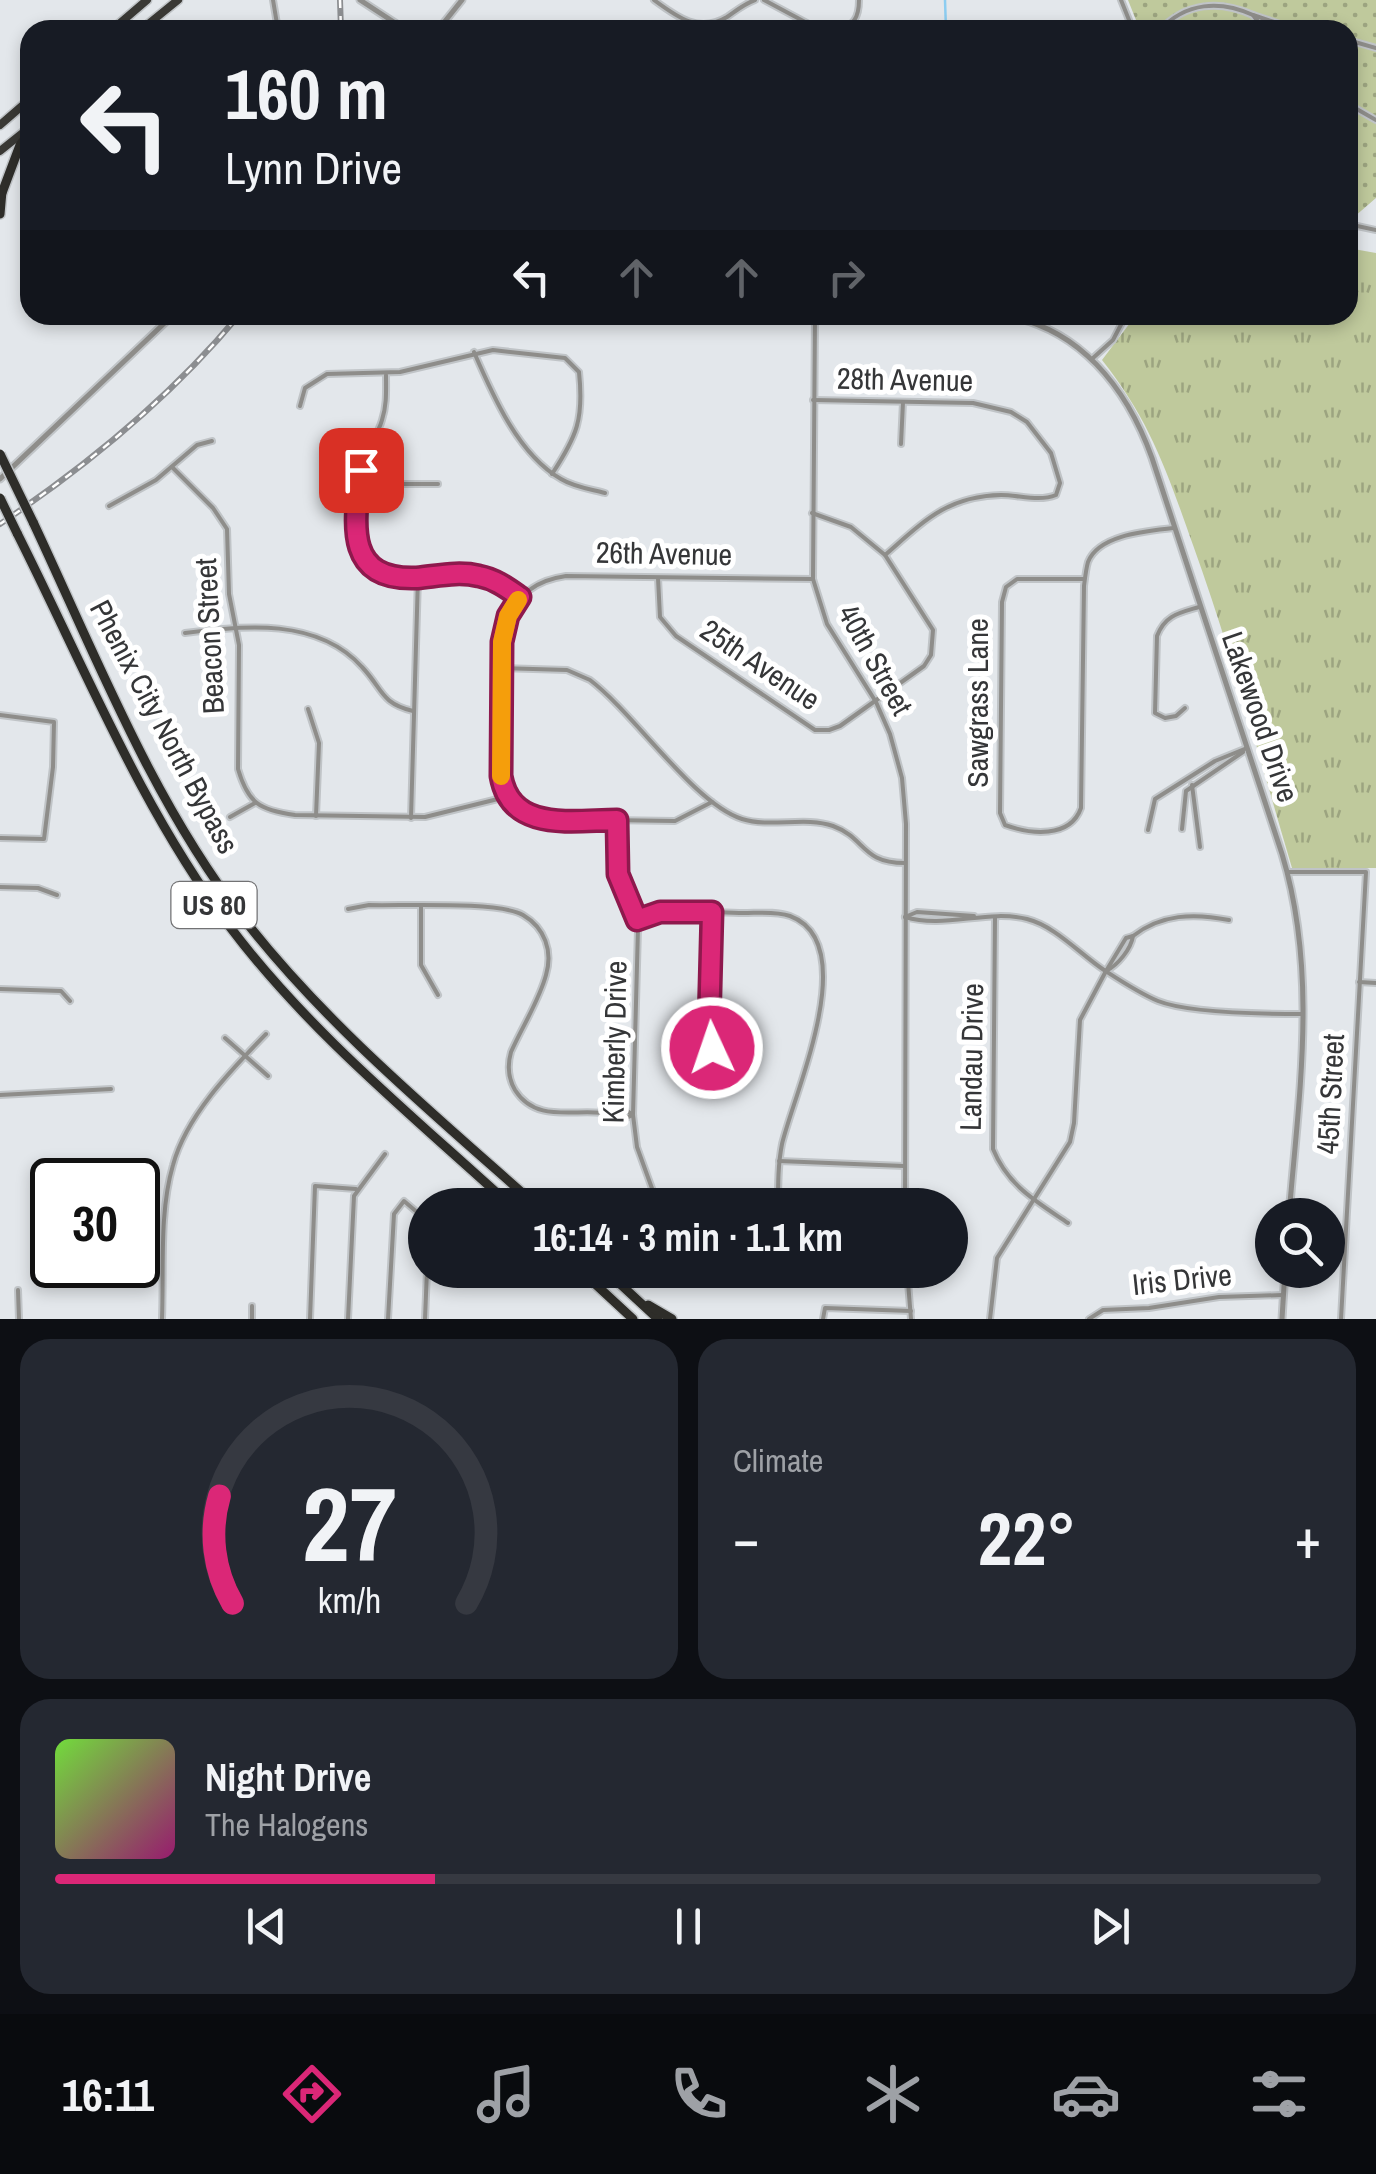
<!DOCTYPE html>
<meta charset="utf-8">
<style>
:root{--surface:#171b24;--page:#242831;--text:#f1f3f6;--muted:#9ea1a6;--line:#363941;--accent:#db2777}
body{margin:0;font-family:"Archivo Narrow",sans-serif;background:var(--page);color:var(--text);height:100vh;display:flex;flex-direction:column;font-size:38px;white-space:nowrap}
*{box-sizing:border-box;margin:0}
p{font-size:32px;color:var(--muted)}
.icon{flex:none;width:55px;height:55px;fill:none;stroke:currentColor;stroke-width:2;stroke-linecap:round;stroke-linejoin:round}
.map{position:relative;height:1319px;overflow:hidden}
.drawer{display:flex;flex-direction:column;gap:20px;padding:20px;background:#0d0f14;flex:1}
.drawer>*{flex:none}
.banner{position:absolute;left:20px;top:20px;width:1338px;height:305px;border-radius:30px;box-shadow:0 5px 15px #0003;background:#171b24;color:var(--text);overflow:hidden}
.buttons{position:absolute;left:1255px;top:1198px;display:grid;gap:20px}
.buttons a{display:grid;place-items:center;width:90px;height:90px;border-radius:50%;background:var(--surface);box-shadow:0 5px 15px #0003;font-size:50px}
.speed{position:absolute;left:30px;top:1158px;display:flex;gap:20px;font-size:50px;font-weight:700;text-align:center}
.speed>*{display:grid;place-content:center;width:130px;height:130px;border-radius:50%;background:var(--surface);box-shadow:0 5px 15px #0003;line-height:1}
.speed .limit{border:5px solid #111;border-radius:15px;background:#fff;color:#111}
.pin{position:absolute;display:grid;place-items:center;width:85px;height:85px;color:#fff;margin:-42px;border-radius:20px;box-shadow:0 5px 15px #0006}
.me{position:absolute;width:110px;margin:-55px;rotate:357deg;stroke-linejoin:round;filter:drop-shadow(0 0 8px #0008)}
.turn{display:flex;align-items:center;gap:35px;height:210px;padding:0 40px;font-size:45px}
.turn .icon{width:130px;height:130px;stroke-width:2.5}
.turn b{display:block;font-size:70px;line-height:85px}
.lanes{display:flex;align-items:center;height:95px;padding:0 40px;background:#0003;justify-content:center;gap:50px;direction:ltr}
.lanes .off{opacity:.35}
.big{font-size:75px;font-weight:700;line-height:1.1}
.drawer .card{flex:1;display:flex;flex-direction:column;justify-content:center;gap:15px;min-width:0;padding:0 35px;border-radius:30px;background:var(--page)}
.drawer .dial{align-items:center;gap:0}
.dial svg{height:260px;overflow:visible;fill:none;stroke:var(--line);stroke-width:7;stroke-linecap:round;text-anchor:middle}
.dial text{fill:var(--text);stroke:none}
.song{display:flex;align-items:center;gap:30px}
.cover{width:120px;height:120px;border-radius:15px;background:linear-gradient(135deg,hsl(100 70% 55%),hsl(320 70% 35%))}
.played{height:10px;border-radius:5px;background:linear-gradient(90deg,var(--accent) 30%,var(--line) 30%)}
.keys{display:flex;justify-content:space-around;direction:ltr}
.heat{display:flex;justify-content:space-between;align-items:center;font-size:55px;direction:ltr}
.drawer .tiles{flex:1;display:grid;gap:20px;grid-template-columns:1fr 1fr}
.card:last-child{grid-column:span 2}
.trip{position:absolute;left:408px;top:1188px;width:560px;height:100px;border-radius:50px;background:var(--surface);box-shadow:0 5px 15px #0003;font-weight:700;line-height:100px;text-align:center}
.tab-bar{display:flex;height:160px;justify-content:space-around;align-items:center;background:#090b0e;color:var(--muted)}
.tab-bar .icon{width:70px;height:70px}
.tab-bar .selected{color:var(--accent)}
.tab-bar b{font-size:45px;color:var(--text)}
.map>svg:first-child{display:block}
</style>
<div class="map">
<svg width="1376" height="1319" viewBox="0 0 1376 1319">
<defs>
<pattern id="grass-tufts" width="24" height="20" patternUnits="userSpaceOnUse" patternTransform="scale(2.5)"><rect width="24" height="20" fill="#bfc99c"/><path d="M3 7l-1-3M5 7V3M7 7l1-3M15 17l-1-3M17 17v-4M19 17l1-3" fill="none" stroke="#9ca480"/></pattern>
<pattern id="park-dots" width="8" height="8" patternUnits="userSpaceOnUse" patternTransform="scale(2.5)"><rect width="8" height="8" fill="#bfc99c"/><path d="M2 2h.1M6 6h.1" fill="none" stroke="#9ca480" stroke-width="1.8" stroke-linecap="round"/></pattern>
</defs>
<rect width="100%" height="100%" fill="#e3e7eb"/>
<!-- grass -->
<path fill="url(#grass-tufts)" d="M 1348,248 L 1376,253 L 1376,868 L 1292,868 C 1260,760 1231,650 1193,545 C 1167,472 1151,422 1102,360 L 1136,315 L 1348,315 Z"/>
<!-- park -->
<polygon fill="url(#park-dots)" points="1128,0 1376,0 1376,198 1354,217 1348,216 1348,30 1140,30"/>
<g fill="none" stroke-linecap="round" stroke-linejoin="round">
<!-- stream -->
<polyline stroke="#8ccdf1" stroke-width="2.5" points="945,0 946,30"/>
<defs>
<g id="minor">
<polyline points="273,0 278,30"/>
<path d="M 654,0 C 677,17 699,34 727,17 C 737,10 744,4 755,0"/>
<polyline points="764,0 820,30"/>
<polyline points="1121,0 1133,30"/>
<path d="M 836,30 C 854,27 859,17 859,0"/>
<path d="M 1160,30 C 1186,2 1220,0 1253,15"/>
<polyline points="1264,30 1253,15 1298,30"/>
<polyline points="1348,40 1376,48"/>
<polyline points="1348,104 1376,120"/>
<polyline points="1348,224 1376,230"/>
<polyline points="815,315 813,579 827,624 876,702 890,734 902,778 906,824 905,1205"/>
<path d="M 474,352 C 493,396 518,454 561,479 C 574,487 590,489 605,493"/>
<polyline points="1093,358 1113,340 1126,315"/>
<path d="M 386,375 C 386,390 387,405 382,420 C 378,435 367,447 363,462 C 356,487 351,555 375,571 C 404,590 447,569 480,576 C 495,579 508,589 520,597"/>
<path d="M 813,400 L 973,403 L 1011,412 L 1027,422 L 1051,453 L 1060,483 L 1056,495 C 1039,502 1019,495 1001,495 C 947,496 923,522 885,555"/>
<path d="M 300,406 L 305,388 L 327,374 L 400,372 L 493,350 L 565,358 L 579,372 C 584,419 577,436 552,474"/>
<polyline points="901,444 903,402"/>
<path d="M 172,467 L 213,508 L 227,529 L 229,594 L 239,645 L 238,769 C 248,803 259,810 295,815 L 425,817 L 506,797"/>
<polyline points="360,484 438,484"/>
<polyline points="109,506 156,480 197,445 212,441"/>
<polyline points="658,578 660,617 676,636 815,730 829,730 840,726 924,666 931,655 933,630 885,555 851,527 812,513"/>
<path d="M 1085,579 L 1017,579 L 1006,587 L 1002,602 L 1000,813 L 1005,825 C 1030,834 1070,839 1081,808 L 1084,586 C 1085,578 1086,569 1088,562 C 1099,534 1149,531 1174,528"/>
<path d="M 185,633 C 244,625 318,618 362,667 C 383,689 380,703 413,711"/>
<path d="M 501,668 L 567,670 L 590,680 C 635,714 693,803 742,819 C 771,828 805,816 833,826 C 866,838 861,863 905,863"/>
<path d="M 1185,708 L 1176,716 L 1165,718 L 1155,713 L 1157,636 C 1165,615 1179,613 1199,607"/>
<polyline points="308,709 319,743 316,816"/>
<polyline points="0,715 54,722 53,767 44,839 0,838"/>
<polyline points="1192,785 1200,847"/>
<path d="M 712,802 L 675,821 L 539,819 C 526,816 515,810 507,798 C 495,778 502,744 502,721 C 503,664 488,587 566,576 L 813,579"/>
<polyline points="230,817 255,803"/>
<polyline points="411,818 418,577"/>
<polyline points="617,821 617,874 638,928 633,1115 637,1147 658,1205"/>
<polyline points="1182,829 1186,791 1243,752"/>
<polyline points="1148,830 1155,799 1215,761 1247,748"/>
<polyline points="1288,872 1366,872 1341,1319"/>
<polyline points="0,887 38,888 57,895"/>
<polyline points="421,907 421,965 438,995"/>
<path d="M 348,909 L 369,905 C 401,906 500,901 523,915 C 545,928 553,951 546,975 C 539,1001 522,1027 511,1052 C 507,1066 508,1078 515,1090 C 537,1125 578,1107 611,1114 C 616,1115 621,1118 626,1118 L 633,1115"/>
<polyline points="712,913 709,1027 712,1048"/>
<path d="M 905,917 C 945,929 987,909 1027,919 C 1055,926 1080,954 1104,970 C 1121,981 1139,993 1158,1001 C 1188,1013 1269,1014 1303,1014"/>
<polyline points="905,917 917,912 974,916"/>
<path d="M 995,917 L 993,1149 C 1008,1186 1037,1202 1068,1223"/>
<path d="M 637,920 C 671,907 708,913 744,913 C 758,913 776,911 790,916 C 863,943 794,1093 782,1144 C 778,1164 778,1184 778,1205"/>
<polyline points="1106,971 1126,938 1133,936"/>
<polyline points="1359,982 1376,983"/>
<polyline points="0,989 61,991 70,1001"/>
<polyline points="225,1038 268,1076"/>
<polyline points="0,1095 111,1089"/>
<polyline points="615,1113 627,1111 633,1115"/>
<polyline points="779,1161 904,1166"/>
<polyline points="907,1270 911,1319"/>
<polyline points="18,1290 19,1319"/>
<polyline points="252,1306 252,1319"/>
<path d="M 162,1319 C 164,1269 159,1213 173,1165 C 186,1116 231,1070 266,1034"/>
<polyline points="310,1319 315,1186 356,1189"/>
<polyline points="348,1319 354,1196 385,1154"/>
<polyline points="388,1319 394,1214 404,1201 425,1219"/>
<polyline points="425,1319 427,1270"/>
<polyline points="823,1319 825,1308 911,1311"/>
<path d="M 990,1319 L 997,1258 L 1070,1142 L 1074,1123 L 1080,1020 L 1106,971 C 1118,965 1131,949 1133,936 C 1161,914 1194,913 1229,920"/>
<polyline points="1089,1319 1103,1310 1149,1308 1219,1297 1283,1295"/>
</g>
<g id="tertiary">
<polyline points="360,0 406,30"/>
<polyline points="438,30 462,0"/>
<path d="M 1001,315 C 1079,326 1127,388 1152,458 L 1282,854 C 1318,973 1299,1094 1289,1215"/>
<polyline points="0,479 173,315"/>
<polyline points="1282,1319 1285,1270"/>
</g>
<g id="trunk">
<polyline points="112,30 147,0"/>
<polyline points="141,30 178,0"/>
<polyline points="0,125 30,99"/>
<polyline points="0,151 30,127"/>
</g>
<g id="motorway">
<polyline points="2,193 20,145 30,132"/>
<polyline points="0,214 2,191"/>
<path d="M 33,522 C 95,654 153,803 243,918 C 326,1025 435,1115 536,1205"/>
<path d="M 17,533 C 84,666 140,807 230,927 C 309,1032 414,1117 510,1205"/>
<polyline points="580,1270 633,1319"/>
<polyline points="605,1270 658,1319"/>
<polyline points="648,1305 672,1319"/>
</g>
</defs>
<!-- minor casing -->
<use href="#minor" stroke="#c0c4c7" stroke-width="8"/>
<!-- tertiary casing -->
<use href="#tertiary" stroke="#c0c4c7" stroke-width="9"/>
<!-- trunk casing -->
<use href="#trunk" stroke="#c0c4c7" stroke-width="11"/>
<!-- motorway casing -->
<use href="#motorway" stroke="#c0c4c7" stroke-width="12"/>
<!-- minor -->
<use href="#minor" stroke="#8e8d8a" stroke-width="4"/>
<!-- tertiary -->
<use href="#tertiary" stroke="#8e8d8a" stroke-width="5"/>
<!-- trunk -->
<use href="#trunk" stroke="#3a3935" stroke-width="8"/>
<!-- motorway -->
<use href="#motorway" stroke="#2e2d29" stroke-width="9"/>
<defs>
<g id="rail">
<polyline points="340,0 341,30"/>
<path d="M 0,524 C 88,465 171,397 239,315"/>
</g>
</defs>
<!-- rail casing -->
<use href="#rail" stroke="#8c8e91" stroke-width="6"/>
<!-- rail -->
<use href="#rail" stroke="#fff" stroke-width="2.5" stroke-dasharray="8" stroke-linecap="butt"/>
<defs>
<g id="motorway-bridge">
<polyline points="0,454 33,522"/>
<polyline points="0,498 17,533"/>
</g>
</defs>
<!-- motorway-bridge casing -->
<use href="#motorway-bridge" stroke="#c0c4c7" stroke-width="12" stroke-linecap="butt"/>
<!-- motorway-bridge -->
<use href="#motorway-bridge" stroke="#2e2d29" stroke-width="9"/>
</g>
<g fill="none" stroke-linecap="round" stroke-linejoin="round">
<defs>
<path id="route" d="M 361,470 C 354,524 344,581 417,578 C 438,576 458,571 479,576 C 495,579 507,588 520,597 L 508,616 L 502,642 L 501,776 C 511,833 573,820 617,820 L 618,874 L 637,920 L 660,912 L 712,912 L 709,1027 L 712,1048"/>
</defs>
<!-- route casing -->
<use href="#route" stroke="#8e194d" stroke-width="25"/>
<!-- route -->
<use href="#route" stroke="#db2777" stroke-width="18"/>
<!-- slow -->
<polyline stroke="#f59e0b" stroke-width="18" points="501,776 502,642 508,616 518,600"/>
</g>
<g text-anchor="middle" stroke-width="10" stroke-linejoin="round" paint-order="stroke">
<!-- shield labels -->
<rect fill="#fff" stroke="#727274" stroke-width="2.5" x="171.5" y="882" width="85" height="46" rx="8"/>
<g font-size="28" font-weight="bold" fill="#353638">
<text x="214" y="915">US 80</text>
</g>
<!-- street labels -->
<g font-size="30" fill="#353638" stroke="#fff">
<text transform="translate(905 380) rotate(1)" y="10">28th Avenue</text>
<text transform="translate(664 554) rotate(1)" y="10">26th Avenue</text>
<text transform="translate(210 636) rotate(-93)" y="10">Beacon Street</text>
<text transform="translate(875 660) rotate(61)" y="10">40th Street</text>
<text transform="translate(760 665) rotate(34)" y="10">25th Avenue</text>
<text transform="translate(978 703) rotate(-90)" y="10">Sawgrass Lane</text>
<text transform="translate(1260 717) rotate(71)" y="10">Lakewood Drive</text>
<text transform="translate(164 727) rotate(62)" y="10">Phenix City North Bypass</text>
<text transform="translate(615 1042) rotate(-89)" y="10">Kimberly Drive</text>
<text transform="translate(972 1057) rotate(-89)" y="10">Landau Drive</text>
<text transform="translate(1331 1094) rotate(-87)" y="10">45th Street</text>
<text transform="translate(1182 1280) rotate(-6)" y="10">Iris Drive</text>
</g>
</g>
</svg>
<div class="buttons">
<a><svg class="icon" aria-label="search" viewBox="0 0 24 24"><circle cx="10" cy="10" r="6"/><path d="M15 15l6 6"/></svg></a>
</div>
<div class="speed"><div class="limit">30</div></div>
<div class="pin" style="left:361px;top:470px;background:#d93025"><svg class="icon" aria-label="arrive" viewBox="0 0 24 24"><path d="M6 21V4h12l-3 4 3 4H6"/></svg></div>
<svg class="me" style="left:712px;top:1048px" viewBox="-20 -20 40 40"><circle r="17" fill="#db2777" stroke="#fff" stroke-width="3"/><path d="M0-11L8 9 0 5-8 9z" fill="#fff"/></svg>
<div class="trip">16:14 · 3 min · 1.1 km</div>
<div class="banner">
<div class="turn"><svg class="icon" aria-label="left" viewBox="0 0 24 24"><path d="M17 20v-9H6M10 6l-5 5 5 5"/></svg><div><b>160 m</b>Lynn Drive</div></div>
<div class="lanes"><svg class="icon" aria-label="left" viewBox="0 0 24 24"><path d="M17 20v-9H6M10 6l-5 5 5 5"/></svg><svg class="icon off" aria-label="ahead" viewBox="0 0 24 24"><path d="M12 20V5M6 11l6-6 6 6"/></svg><svg class="icon off" aria-label="ahead" viewBox="0 0 24 24"><path d="M12 20V5M6 11l6-6 6 6"/></svg><svg class="icon off" aria-label="right" viewBox="0 0 24 24"><path d="M7 20v-9h11M14 6l5 5-5 5"/></svg></div>
</div>
</div>
<section class="drawer">
<div class="tiles">
<div class="card dial"><svg viewBox="0 0 100 80">
<path d="M14 69A42 42 0 1 1 86 69"/>
<path d="M14 69A42 42 0 0 1 10 36" stroke="#db2777"/>
<text x="50" y="56" font-size="32" font-weight="700">27</text>
<text x="50" y="72" font-size="11">km/h</text>
</svg></div>
<div class="card"><p>Climate</p>
<div class="heat"><a>−</a><b class="big">22°</b><a>+</a></div>
</div>
<div class="card">
<div class="song"><i class="cover"></i><div><b>Night Drive</b><p>The Halogens</p></div></div>
<div class="played"></div>
<div class="keys"><svg class="icon" aria-label="previous" viewBox="0 0 24 24"><path d="M18 5L8 12l10 7zM5 5v14"/></svg><svg class="icon" aria-label="pause" viewBox="0 0 24 24"><path d="M8 5v14M16 5v14"/></svg><svg class="icon" aria-label="next" viewBox="0 0 24 24"><path d="M6 5l10 7-10 7zM19 5v14"/></svg></div>
</div>
</div>
</section>
<nav class="tab-bar">
<b>16:11</b>
<svg class="icon selected" aria-label="directions" viewBox="0 0 24 24"><path d="M12 3l9 9-9 9-9-9zM9 14v-3h6M13 9l2 2-2 2"/></svg>
<svg class="icon" aria-label="music" viewBox="0 0 24 24"><path d="M9 18V5l10-2v13"/><circle cx="6" cy="18" r="3"/><circle cx="16" cy="16" r="3"/></svg>
<svg class="icon" aria-label="phone" viewBox="0 0 24 24"><path d="M5 4h4l2 5-3 2q2 4 5 5l2-3 5 2v4C11 20 4 13 5 4z"/></svg>
<svg class="icon" aria-label="climate" viewBox="0 0 24 24"><path d="M12 3v18M4 7l16 10M4 17L20 7"/></svg>
<svg class="icon" aria-label="car" viewBox="0 0 24 24"><path d="M5 17H2v-5l4-1 3-4h7l3 4 3 1v5h-3M9 17h6M6 11h13"/><circle cx="7" cy="17" r="2"/><circle cx="17" cy="17" r="2"/></svg>
<svg class="icon" aria-label="filters" viewBox="0 0 24 24"><path d="M4 7h16M4 17h16"/><circle cx="9" cy="7" r="2"/><circle cx="15" cy="17" r="2"/></svg>
</nav>
